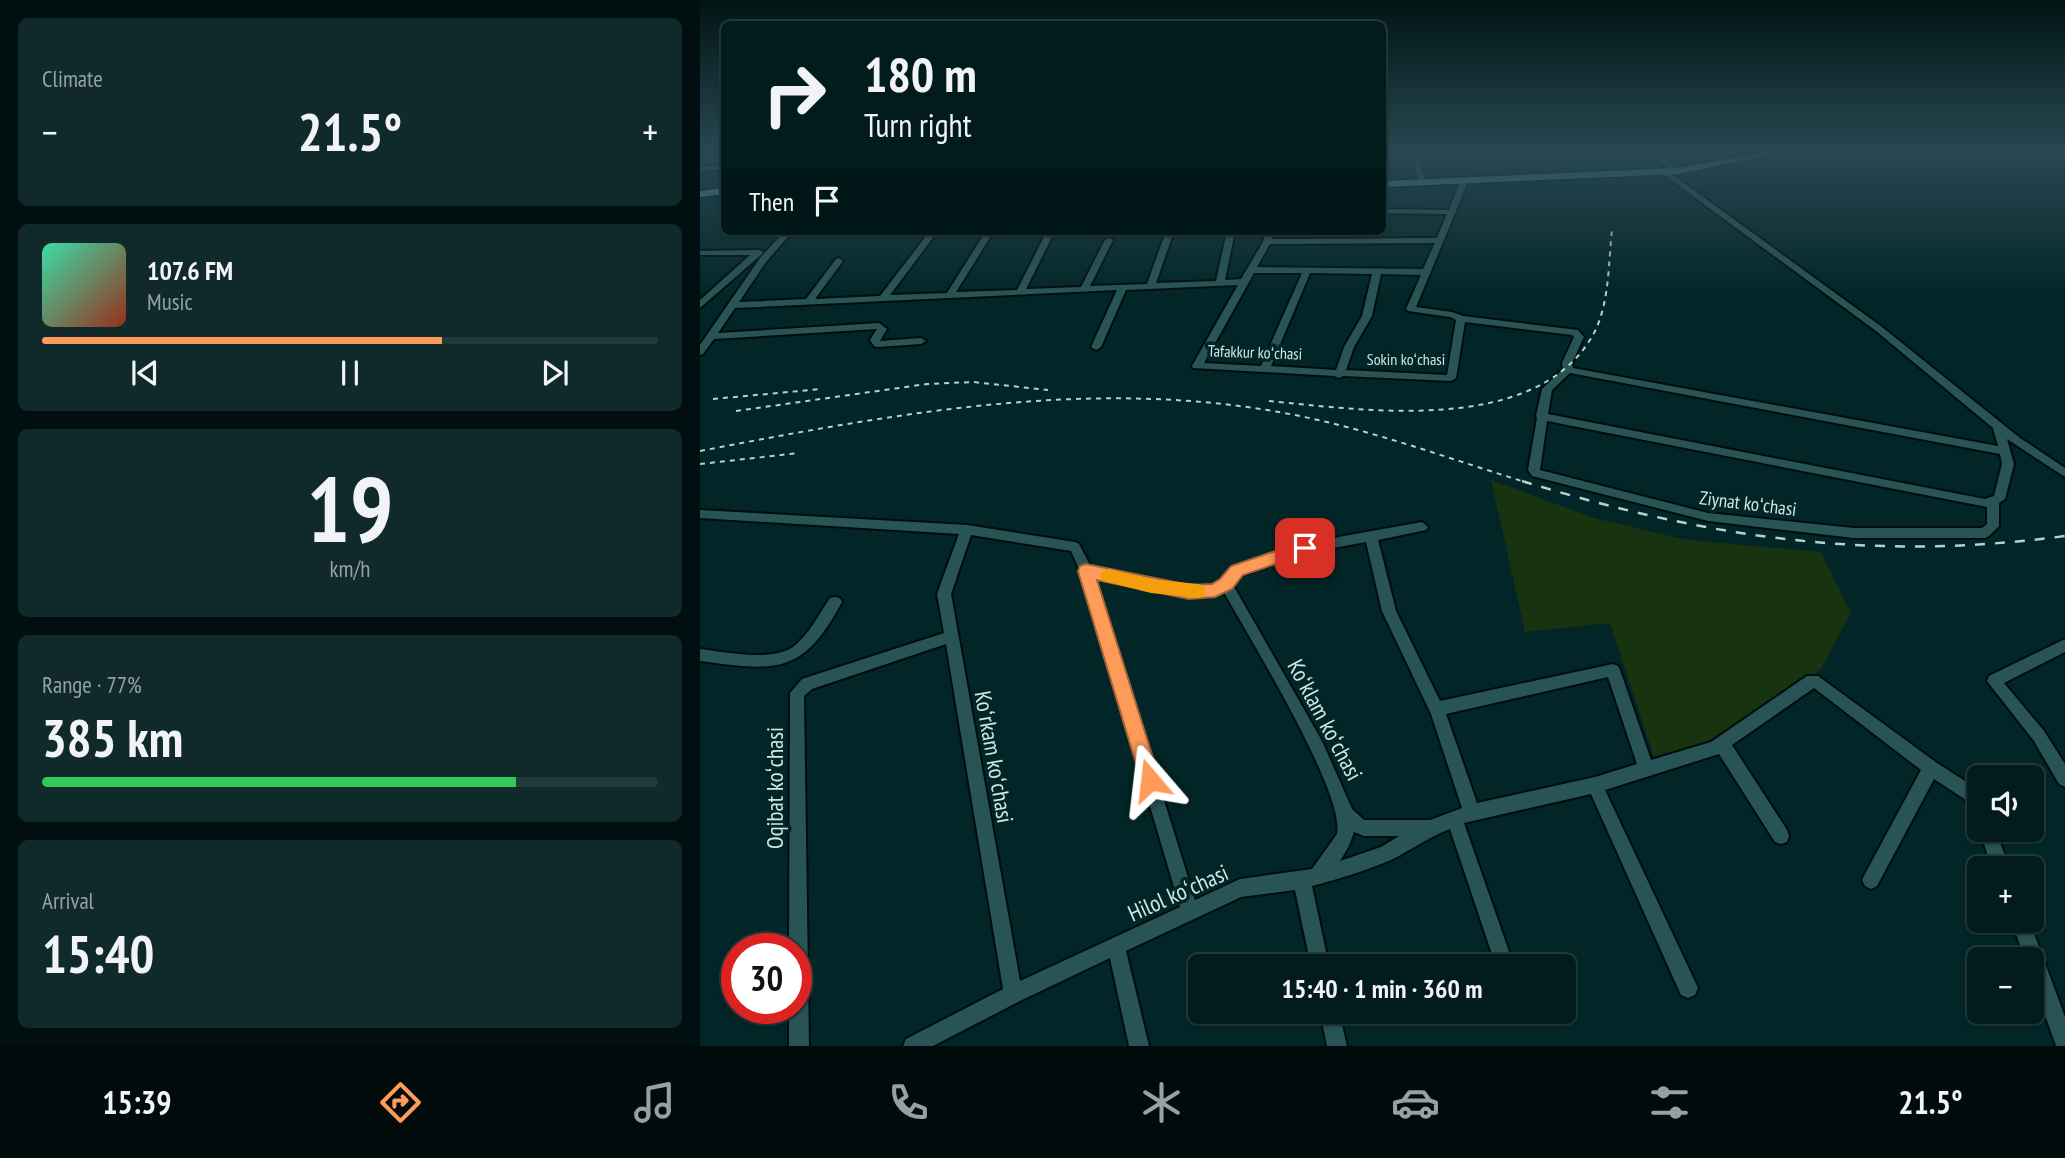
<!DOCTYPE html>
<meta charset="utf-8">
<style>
:root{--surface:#021c1d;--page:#10292a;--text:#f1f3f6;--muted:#96a1a4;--line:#233a3b;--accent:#fe9b58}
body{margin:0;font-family:"PT Sans Narrow",sans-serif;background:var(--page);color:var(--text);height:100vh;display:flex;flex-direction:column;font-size:26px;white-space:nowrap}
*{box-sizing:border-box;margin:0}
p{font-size:23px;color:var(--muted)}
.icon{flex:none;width:38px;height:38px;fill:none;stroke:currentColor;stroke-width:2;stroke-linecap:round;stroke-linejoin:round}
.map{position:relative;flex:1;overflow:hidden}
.details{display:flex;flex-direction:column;gap:18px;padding:18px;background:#010f10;width:700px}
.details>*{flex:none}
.hud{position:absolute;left:21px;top:21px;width:665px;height:214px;border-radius:10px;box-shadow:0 2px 5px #0004,0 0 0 2px var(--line);background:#021c1d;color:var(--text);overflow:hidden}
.buttons{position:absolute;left:1267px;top:765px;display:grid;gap:14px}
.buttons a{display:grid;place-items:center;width:77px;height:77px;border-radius:10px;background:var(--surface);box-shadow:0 2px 5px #0004,0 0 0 2px var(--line);font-size:35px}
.speed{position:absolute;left:21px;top:933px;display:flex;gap:14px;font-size:35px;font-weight:700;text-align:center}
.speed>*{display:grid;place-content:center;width:91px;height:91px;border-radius:50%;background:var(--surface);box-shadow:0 2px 5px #0004,0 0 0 2px var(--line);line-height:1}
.speed .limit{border:10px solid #d22;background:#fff;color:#111}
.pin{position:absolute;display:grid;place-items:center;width:60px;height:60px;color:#fff;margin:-30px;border-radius:14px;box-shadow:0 4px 10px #0006}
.me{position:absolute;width:77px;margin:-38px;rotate:343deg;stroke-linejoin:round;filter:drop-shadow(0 0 5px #0008)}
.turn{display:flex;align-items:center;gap:24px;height:147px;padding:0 28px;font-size:32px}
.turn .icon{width:91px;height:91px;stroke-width:2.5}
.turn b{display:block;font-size:49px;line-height:60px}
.then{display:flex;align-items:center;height:66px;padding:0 28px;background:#0003;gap:14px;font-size:26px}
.big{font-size:52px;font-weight:700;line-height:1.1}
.details .card{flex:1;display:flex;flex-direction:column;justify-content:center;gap:10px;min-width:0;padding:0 24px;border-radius:10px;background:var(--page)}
.details .dial{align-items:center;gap:0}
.dial b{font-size:91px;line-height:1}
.song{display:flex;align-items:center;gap:21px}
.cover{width:84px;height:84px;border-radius:10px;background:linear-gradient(135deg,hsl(160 70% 55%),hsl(10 70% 35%))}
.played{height:7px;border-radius:4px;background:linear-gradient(90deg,var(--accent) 65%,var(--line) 65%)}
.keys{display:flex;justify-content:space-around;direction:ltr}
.heat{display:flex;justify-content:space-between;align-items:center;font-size:38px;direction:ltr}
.charge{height:10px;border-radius:5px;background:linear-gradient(90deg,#34c759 77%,var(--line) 0)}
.trip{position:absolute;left:488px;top:954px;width:388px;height:70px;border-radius:10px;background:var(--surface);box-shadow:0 2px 5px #0004,0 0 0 2px var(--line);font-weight:700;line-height:70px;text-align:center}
.tab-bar{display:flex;height:112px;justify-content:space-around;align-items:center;background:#010b0c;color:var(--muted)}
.tab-bar .icon{width:49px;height:49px}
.tab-bar .selected{color:var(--accent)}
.tab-bar b{font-size:32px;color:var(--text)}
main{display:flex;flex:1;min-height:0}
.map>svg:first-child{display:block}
</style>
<main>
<section class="details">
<div class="card"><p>Climate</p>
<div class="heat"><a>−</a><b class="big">21.5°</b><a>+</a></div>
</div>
<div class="card">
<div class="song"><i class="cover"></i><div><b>107.6 FM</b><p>Music</p></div></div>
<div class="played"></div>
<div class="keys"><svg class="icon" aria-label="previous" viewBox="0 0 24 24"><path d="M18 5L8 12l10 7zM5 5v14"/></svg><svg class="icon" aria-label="pause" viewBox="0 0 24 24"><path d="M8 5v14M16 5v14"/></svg><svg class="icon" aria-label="next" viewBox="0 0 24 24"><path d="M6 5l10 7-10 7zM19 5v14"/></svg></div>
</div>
<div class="card dial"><b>19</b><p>km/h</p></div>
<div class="card"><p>Range · 77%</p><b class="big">385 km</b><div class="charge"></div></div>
<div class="card"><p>Arrival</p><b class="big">15:40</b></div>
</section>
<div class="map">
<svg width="1365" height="1046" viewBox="0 0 1365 1046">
<rect width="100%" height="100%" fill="#022627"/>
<!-- green -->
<polygon fill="#173310" points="791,480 894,518 987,540 1121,552 1151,613 1121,669 1017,739 954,757 910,623 825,632"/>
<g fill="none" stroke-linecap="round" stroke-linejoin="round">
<defs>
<g id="minor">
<polygon points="712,151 718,151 726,186 719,184"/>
<polygon points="946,151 953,151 982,171 975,173"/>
<polygon points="1026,153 1031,154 1022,158 1027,162 1027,164 1023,164 1013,158"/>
<polygon points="24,165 24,169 0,171 0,167"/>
<path d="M 966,170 L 1182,327 L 1320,438 L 1365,468 L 1365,477 L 1307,439 L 1314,464 L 1305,499 L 1299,503 L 1299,526 L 1289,536 L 1285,538 L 1154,538 L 1008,521 L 832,476 L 828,470 L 837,418 L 836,416 L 842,389 L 863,369 L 862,363 L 874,337 L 872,335 L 765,322 L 756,378 L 751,381 L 643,376 L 639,378 L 634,376 L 493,368 L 492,366 L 538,285 L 426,290 L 401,347 L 396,350 L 391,347 L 417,290 L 35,308 L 18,333 L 179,323 L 187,329 L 180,341 L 221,338 L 226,341 L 221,344 L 177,347 L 174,346 L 170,340 L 177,329 L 14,339 L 3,354 L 0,355 L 0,345 L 60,258 L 85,231 L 93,231 L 66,262 L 39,302 L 106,299 L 136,259 L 139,258 L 143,261 L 115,299 L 180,296 L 230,231 L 238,231 L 190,295 L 247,293 L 286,231 L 294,231 L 256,292 L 317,290 L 344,237 L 348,235 L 352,237 L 326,289 L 381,287 L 405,240 L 409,238 L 413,240 L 390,286 L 447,284 L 466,231 L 474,231 L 456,283 L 516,281 L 527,231 L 535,231 L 525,280 L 541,279 L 563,242 L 566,231 L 574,231 L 572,239 L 737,238 L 747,214 L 682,213 L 682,209 L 749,210 L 760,182 L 764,180 L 768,182 L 716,307 L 752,312 L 763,316 L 878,330 L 884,337 L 872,363 L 873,368 L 1298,446 L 1293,428 L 1176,331 L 963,174 L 962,172 ZM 735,243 L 723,269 L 557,267 L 570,244 ZM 554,273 L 602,273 L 561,366 L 504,363 ZM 610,273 L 672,274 L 662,316 L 644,347 L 636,370 L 571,366 ZM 681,274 L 721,275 L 706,309 L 708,311 L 750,317 L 756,320 L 747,375 L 646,370 L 654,347 L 672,316 ZM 870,373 L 1300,454 L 1302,464 L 1294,496 L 1285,499 L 848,414 L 852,390 ZM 847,421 L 1287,507 L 1287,524 L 1282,528 L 1154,528 L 1008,513 L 840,470 Z"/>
<polygon points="59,250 63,252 62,254 0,308 0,300 50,255 0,255 0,251"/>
<path d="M 0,510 L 267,525 L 375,542 L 379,544 L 391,567 L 489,587 L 513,585 L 521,580 L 532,567 L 605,543 L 722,522 L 728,527 L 726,530 L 678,540 L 696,611 L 740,701 L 913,664 L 918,666 L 920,670 L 951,760 L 1011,742 L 1107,676 L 1118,676 L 1237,763 L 1279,790 L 1279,817 L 1273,815 L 1269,802 L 1234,779 L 1177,886 L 1171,889 L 1165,886 L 1162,880 L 1165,874 L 1221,770 L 1114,688 L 1032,745 L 1087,830 L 1089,836 L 1087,842 L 1081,844 L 1075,842 L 1019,754 L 905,790 L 998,988 L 995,995 L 988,998 L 981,995 L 891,794 L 764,823 L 814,966 L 796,966 L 750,829 C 729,837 711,850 691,860 C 665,871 639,879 612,886 L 629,966 L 611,966 L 595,890 L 541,897 L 426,951 L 449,1046 L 429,1046 L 410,958 L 320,1001 L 233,1046 L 203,1046 L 206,1039 L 303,989 L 246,644 L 112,689 L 104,696 L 109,1046 L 89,1046 L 89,1008 L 96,1008 L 96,948 L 89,948 L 90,693 L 102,679 L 244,633 L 237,594 L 259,534 L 0,518 ZM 271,535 L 371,551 L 380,571 L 480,907 L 320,981 L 251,594 ZM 666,542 L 682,611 L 731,714 L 762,808 L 730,820 L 664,820 L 652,809 L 622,741 L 533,585 L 542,575 L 606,553 ZM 395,578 C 427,584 495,606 524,592 C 547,634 646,794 637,834 L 612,869 L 540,879 L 495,900 ZM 908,677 L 937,764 L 895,777 L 777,803 L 746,714 ZM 654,832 L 664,836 L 699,836 L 681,847 L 640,861 L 649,846 Z"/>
<path d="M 135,597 L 140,598 L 142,602 C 102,676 77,671 0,661 L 0,649 C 25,652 71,662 93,647 C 109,635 119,614 130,598 Z"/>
<polygon points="1365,639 1365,652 1304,683 1344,731 1365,764 1365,787 1359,784 1334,741 1287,681 1289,676"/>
<polygon points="1279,829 1295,830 1310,868 1292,868"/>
<polygon points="1311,920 1329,920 1365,1017 1365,1046 1356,1046 1332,978 1332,959 1325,959"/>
<polygon points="620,1012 639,1012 647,1046 627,1046"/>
</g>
<g id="major">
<polygon points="1072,151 1088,151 978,174 682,187 682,181 978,168"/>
<polygon points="24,188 24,194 0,197 0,191"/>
</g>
</defs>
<!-- minor casing -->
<use href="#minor" stroke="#000d0e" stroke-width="4"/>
<!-- major casing -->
<use href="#major" stroke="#000d0e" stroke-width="3"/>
<!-- minor -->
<use href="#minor" fill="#285455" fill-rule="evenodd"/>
<!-- major -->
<use href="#major" fill="#4b90a5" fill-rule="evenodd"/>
<!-- rail-far1 -->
<g stroke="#b7d1d1" stroke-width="2" stroke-dasharray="5 5" stroke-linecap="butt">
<polyline points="13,399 121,389"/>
<path d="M 569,401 C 664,410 830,435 890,340 C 910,309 908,265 912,230"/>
<polyline points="36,411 227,384 273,382 348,390"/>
<path d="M 0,451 C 192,414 389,377 584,413 C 667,428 747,458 828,483"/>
<polyline points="0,464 99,453"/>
</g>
<!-- rail -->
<path stroke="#b7d1d1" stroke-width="2.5" stroke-dasharray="10 10" stroke-linecap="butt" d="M 822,481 C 1007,538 1173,562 1365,536"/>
</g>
<!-- sky -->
<linearGradient id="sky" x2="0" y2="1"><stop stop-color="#011515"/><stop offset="0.51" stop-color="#284752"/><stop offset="1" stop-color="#284752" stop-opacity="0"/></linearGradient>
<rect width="1365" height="297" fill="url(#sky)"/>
<!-- route -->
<polygon fill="#fe9b58" stroke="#a56539" stroke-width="2" points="605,541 613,548 611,552 543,575 532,589 515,597 489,599 397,580 460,780 457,787 450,790 443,787 378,571 380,566 386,564 489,585 512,584 520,579 531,566"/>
<!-- slow -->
<polygon fill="#f59e0b" points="409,569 451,579 498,584 504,586 506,591 504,596 498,598 451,593 403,581 400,576 403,571"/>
<g text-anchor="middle" stroke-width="7" stroke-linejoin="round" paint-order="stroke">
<!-- far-street labels -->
<g font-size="16" fill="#cee6e6" stroke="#022627">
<text transform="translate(555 352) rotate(2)" y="6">Tafakkur koʻchasi</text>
<text x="706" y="365">Sokin koʻchasi</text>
</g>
<!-- street labels -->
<g font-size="19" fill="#cee6e6" stroke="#022627">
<text transform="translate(1048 503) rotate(7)" y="7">Ziynat koʻchasi</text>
</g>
<!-- near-street labels -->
<g font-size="23" fill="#cee6e6" stroke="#022627">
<text transform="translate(625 720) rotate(62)" y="8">Koʻklam koʻchasi</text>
<text transform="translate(294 757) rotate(80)" y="8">Koʻrkam koʻchasi</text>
<text transform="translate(75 788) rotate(-90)" y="8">Oqibat koʻchasi</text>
<text transform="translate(478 893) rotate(-24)" y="8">Hilol koʻchasi</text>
</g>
</g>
</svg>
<div class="buttons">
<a><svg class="icon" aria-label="sound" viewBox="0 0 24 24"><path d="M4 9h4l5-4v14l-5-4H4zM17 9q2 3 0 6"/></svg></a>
<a>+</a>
<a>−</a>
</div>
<div class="speed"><div class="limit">30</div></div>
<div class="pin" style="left:605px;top:548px;background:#d93025"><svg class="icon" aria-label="arrive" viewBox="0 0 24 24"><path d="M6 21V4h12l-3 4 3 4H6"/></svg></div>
<svg class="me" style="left:450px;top:780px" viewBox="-20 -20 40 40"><path d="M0-17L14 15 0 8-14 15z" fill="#fe9b58" stroke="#fff" stroke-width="4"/></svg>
<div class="trip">15:40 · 1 min · 360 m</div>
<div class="hud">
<div class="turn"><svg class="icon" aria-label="right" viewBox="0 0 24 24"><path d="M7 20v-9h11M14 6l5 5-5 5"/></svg><div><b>180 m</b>Turn right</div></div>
<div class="then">Then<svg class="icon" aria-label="arrive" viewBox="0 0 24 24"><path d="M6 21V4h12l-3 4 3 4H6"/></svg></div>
</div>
</div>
</main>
<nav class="tab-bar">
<b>15:39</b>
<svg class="icon selected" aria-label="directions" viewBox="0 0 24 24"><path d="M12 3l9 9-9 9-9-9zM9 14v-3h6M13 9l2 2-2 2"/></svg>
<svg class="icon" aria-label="music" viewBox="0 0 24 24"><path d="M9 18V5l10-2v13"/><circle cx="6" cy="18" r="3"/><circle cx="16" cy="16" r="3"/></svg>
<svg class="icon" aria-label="phone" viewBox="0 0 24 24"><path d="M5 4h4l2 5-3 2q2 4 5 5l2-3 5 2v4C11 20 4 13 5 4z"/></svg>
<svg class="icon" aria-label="climate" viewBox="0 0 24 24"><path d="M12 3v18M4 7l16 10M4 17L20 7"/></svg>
<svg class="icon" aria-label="car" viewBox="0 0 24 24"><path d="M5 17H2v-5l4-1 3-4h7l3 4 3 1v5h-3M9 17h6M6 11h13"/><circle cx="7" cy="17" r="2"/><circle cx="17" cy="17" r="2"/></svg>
<svg class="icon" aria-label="filters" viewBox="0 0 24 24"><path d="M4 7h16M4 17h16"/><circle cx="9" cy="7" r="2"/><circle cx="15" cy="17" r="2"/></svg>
<b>21.5°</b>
</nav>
